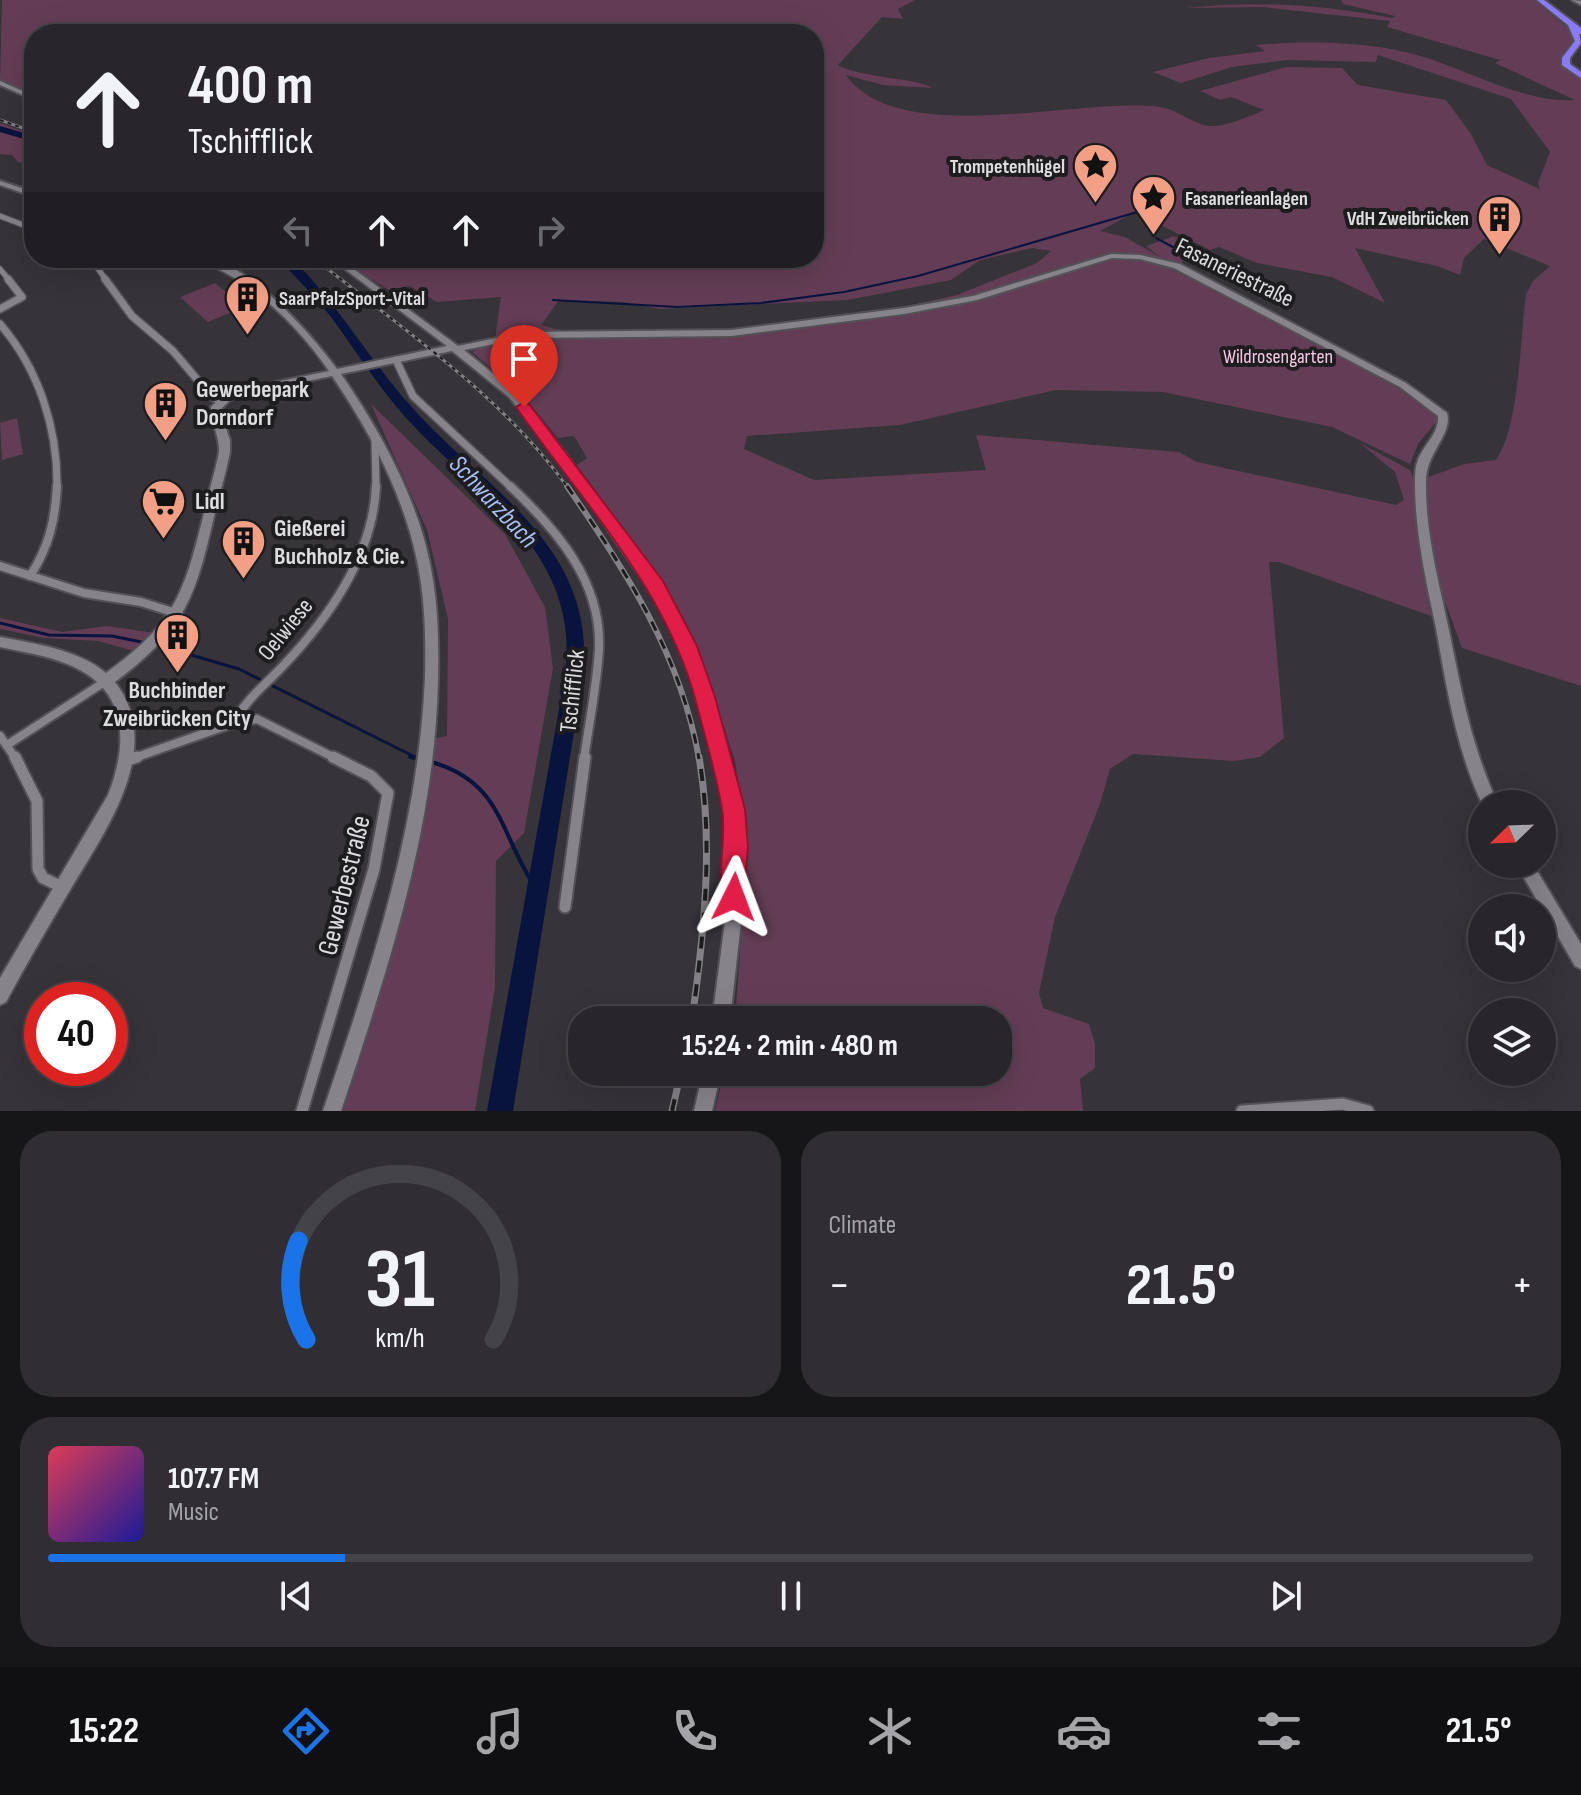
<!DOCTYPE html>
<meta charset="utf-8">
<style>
:root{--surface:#28262b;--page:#302e33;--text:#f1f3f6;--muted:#a5a5a9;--line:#444347;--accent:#1a73e8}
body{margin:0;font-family:"Sofia Sans Condensed",sans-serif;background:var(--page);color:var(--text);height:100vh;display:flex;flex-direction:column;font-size:30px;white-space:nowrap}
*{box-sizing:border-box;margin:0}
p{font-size:26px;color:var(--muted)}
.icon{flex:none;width:44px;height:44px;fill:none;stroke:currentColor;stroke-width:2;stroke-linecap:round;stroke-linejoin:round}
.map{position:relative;height:1111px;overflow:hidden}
.sheet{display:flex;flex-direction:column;gap:20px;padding:20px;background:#161518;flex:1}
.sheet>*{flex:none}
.top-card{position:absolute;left:24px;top:24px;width:800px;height:244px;border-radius:32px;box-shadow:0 8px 32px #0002,0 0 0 2px var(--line);background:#28262b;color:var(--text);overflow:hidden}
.needle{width:52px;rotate:247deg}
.fabs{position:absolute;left:1468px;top:790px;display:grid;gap:16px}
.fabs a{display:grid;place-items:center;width:88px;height:88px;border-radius:50%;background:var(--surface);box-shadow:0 8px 32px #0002,0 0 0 2px var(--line);font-size:40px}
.speed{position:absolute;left:24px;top:982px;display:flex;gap:16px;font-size:40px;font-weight:700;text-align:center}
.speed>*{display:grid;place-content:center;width:104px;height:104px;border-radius:50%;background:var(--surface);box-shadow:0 8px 32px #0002,0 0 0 2px var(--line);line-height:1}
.speed .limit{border:12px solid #d22;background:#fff;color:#111}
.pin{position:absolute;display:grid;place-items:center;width:68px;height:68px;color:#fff;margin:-82px -34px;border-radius:50% 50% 50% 0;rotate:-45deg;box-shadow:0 0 8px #0007}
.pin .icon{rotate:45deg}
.me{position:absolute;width:88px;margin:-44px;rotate:3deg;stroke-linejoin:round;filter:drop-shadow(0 0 6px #0008)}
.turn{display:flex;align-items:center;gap:28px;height:168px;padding:0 32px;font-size:36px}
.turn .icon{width:104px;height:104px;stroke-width:2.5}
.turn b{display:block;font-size:56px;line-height:68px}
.lanes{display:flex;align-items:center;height:76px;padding:0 32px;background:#0003;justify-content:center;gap:40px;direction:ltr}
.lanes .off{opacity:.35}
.big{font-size:60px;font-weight:700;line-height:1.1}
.sheet .card{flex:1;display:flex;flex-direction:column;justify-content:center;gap:12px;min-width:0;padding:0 28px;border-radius:32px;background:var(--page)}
.sheet .dial{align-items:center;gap:0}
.dial svg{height:208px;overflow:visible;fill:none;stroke:var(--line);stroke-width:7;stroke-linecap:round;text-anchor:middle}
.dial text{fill:var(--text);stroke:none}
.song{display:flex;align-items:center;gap:24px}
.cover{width:96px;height:96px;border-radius:12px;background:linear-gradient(135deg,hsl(350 70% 55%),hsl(240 70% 35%))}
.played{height:8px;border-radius:4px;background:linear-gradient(90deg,var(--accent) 20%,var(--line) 20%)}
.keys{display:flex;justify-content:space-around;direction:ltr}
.heat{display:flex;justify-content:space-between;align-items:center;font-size:44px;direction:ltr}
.sheet .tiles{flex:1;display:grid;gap:20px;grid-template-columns:1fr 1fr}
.card:last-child{grid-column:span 2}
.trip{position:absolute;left:568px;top:1006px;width:444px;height:80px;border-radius:32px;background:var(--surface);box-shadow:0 8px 32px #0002,0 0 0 2px var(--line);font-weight:700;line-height:80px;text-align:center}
.tab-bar{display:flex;height:128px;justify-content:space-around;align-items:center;background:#100f11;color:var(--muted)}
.tab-bar .icon{width:56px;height:56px}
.tab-bar .active{color:var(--accent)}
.tab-bar b{font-size:36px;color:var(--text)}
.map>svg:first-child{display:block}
</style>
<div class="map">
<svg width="1581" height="1111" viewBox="0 0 1581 1111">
<rect width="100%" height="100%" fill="#363339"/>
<!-- green -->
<g fill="#633d55" fill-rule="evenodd">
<path d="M 2,0 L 915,0 L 898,9 L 903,19 L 882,17 L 838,65 C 859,78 920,78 932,88 L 883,85 L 846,75 C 899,150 1081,96 1160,107 C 1177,109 1195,126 1212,126 C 1227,126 1251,116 1264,110 L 1231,97 L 1220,100 L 1200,91 L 1286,67 L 1342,68 L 1358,85 L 1446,100 L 1471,134 L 1487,165 L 1540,189 L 1538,183 L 1550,152 L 1511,99 L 1378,55 L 1376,62 L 1287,60 L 1232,67 L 1181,83 L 1153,72 L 1209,58 L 1265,51 L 1256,45 C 1303,41 1358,41 1405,52 C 1459,64 1521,104 1575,100 L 1495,63 L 1500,60 L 1387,27 L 1390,21 L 1262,7 L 1186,8 C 1253,0 1326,5 1392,18 L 1395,16 L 1343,4 L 1341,0 L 1534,0 L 1575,34 L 1576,44 L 1562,56 L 1561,63 L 1581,77 L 1581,686 L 1462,648 L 1446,604 L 1428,599 L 1431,616 L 1279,562 L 1269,562 L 1284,738 L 1260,757 L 1235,761 L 1133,754 L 1110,769 L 1100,804 L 1055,917 L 1039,993 L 1043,1008 L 1089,1024 L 1095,1044 L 1095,1068 L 1080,1079 L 1083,1111 L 715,1111 L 724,1072 L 998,1072 L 998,1020 L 735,1020 L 748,845 L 735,761 L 698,648 L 662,581 L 577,465 L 587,458 L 574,436 L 558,438 L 522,394 L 472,352 L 495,339 L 501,297 L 437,302 L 410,286 L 389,290 L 336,258 L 814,258 L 814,34 L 34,34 L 34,95 L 0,80 ZM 1135,212 L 1210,250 L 1219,247 L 1257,263 L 1332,277 L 1385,303 L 1355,248 L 1437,266 L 1460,275 L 1464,258 L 1484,239 L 1550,266 L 1533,281 L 1526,294 C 1520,337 1520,426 1496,460 L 1464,464 L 1415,482 L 1410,470 L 1360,443 L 1395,472 L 1404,500 L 1396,505 L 1197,462 L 1179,452 L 976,435 L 986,470 L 814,480 L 744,449 L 747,436 L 900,425 L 1056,390 L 1163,392 L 1332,427 L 1410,464 L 1418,444 L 1437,421 L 1434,411 L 1367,369 L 1164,265 L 1164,258 L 1176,264 L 1202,254 L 1200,248 L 1174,236 L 1146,246 L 1160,257 L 1125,237 L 1100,231 ZM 1032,248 L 1051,251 L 1037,263 L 957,295 L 908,306 L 783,325 L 712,330 L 563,331 L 541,325 L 559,300 L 623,302 L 660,309 L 848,300 L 951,280 L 980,260 Z"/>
<polygon points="0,123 34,135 34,163 18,162 12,155 0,154"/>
<polygon points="215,283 244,307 208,322 180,297"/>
<polygon points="371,404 505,534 545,607 553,668 524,833 496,861 495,987 475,1111 343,1111 404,908 433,739 447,736 448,619 427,530"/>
<polygon points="17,418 23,454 2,460 0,423"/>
<polygon points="0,618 62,632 107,626 154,633 134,651 98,641 44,638 0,629"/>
</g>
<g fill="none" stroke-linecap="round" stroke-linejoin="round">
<!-- stream-far2 -->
<g stroke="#09143e" stroke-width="2">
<polyline points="1156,238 1186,254"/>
<polyline points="553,300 677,307 761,303 844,292 918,276 1175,201"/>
</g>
<!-- stream-far1 -->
<g stroke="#09143e" stroke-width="3">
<polyline points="0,623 49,635 112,636 146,643"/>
<polyline points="157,645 239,669 419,759"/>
</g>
<!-- stream -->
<g stroke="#09143e" stroke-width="4">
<polyline points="410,757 420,759"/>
<path d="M 428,761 C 504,781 499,835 536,888"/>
</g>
<!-- river -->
<g fill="#09143e" fill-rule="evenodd">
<polygon points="0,126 34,136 34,142 0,132"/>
<path d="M 278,258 L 290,258 L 306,273 C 346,317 376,369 417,413 C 491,493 597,549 583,676 L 513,1111 L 487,1111 L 565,676 C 581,551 480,499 407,419 C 379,388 356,351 331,317 C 315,296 296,278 278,258 Z"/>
</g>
<defs>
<g id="street-far3">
<polyline points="0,216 34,229"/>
<polyline points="90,258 107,281"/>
<polyline points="0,269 10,281"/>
</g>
<g id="street-far2">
<polyline points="105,279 132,316 173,351 212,397 222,401"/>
<polyline points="0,309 22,297 8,279"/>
<path d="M 0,324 C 39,369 58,429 57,488"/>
<polyline points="396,360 413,396 512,488"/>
<polyline points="375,441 376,488"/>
</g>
<g id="street-far1">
<path d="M 510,486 C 556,529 602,581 599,649 C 597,685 589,723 584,759"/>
<polyline points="0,566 84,593 141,602 179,614"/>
<path d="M 30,576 C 49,547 55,521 57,486"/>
<path d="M 234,723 C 245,700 264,686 282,667 C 328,619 373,556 376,486"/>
<polyline points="0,736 16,759"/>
<polyline points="7,745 106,681"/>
<polyline points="131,759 234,723 257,719 337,759"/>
</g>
<g id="street">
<polyline points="15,757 37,801 38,869 43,878 62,887"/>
<polyline points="125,761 137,757"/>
<polyline points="565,907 585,757"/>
<polyline points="302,1111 374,869 388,793 371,776 333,757"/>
<polyline points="1242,1111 1343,1104 1368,1111"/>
</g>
<g id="secondary">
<polygon points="1572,0 1581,1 1581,5 1573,1"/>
<polygon points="0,81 34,96 34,100 0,85"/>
<polygon points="0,181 34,192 34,197 0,185"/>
<path d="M 1111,254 L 1140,255 L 1180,264 L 1406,383 L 1447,413 C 1453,434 1426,453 1426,481 C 1425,528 1437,575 1447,621 C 1461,687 1469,741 1498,804 L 1482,804 C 1456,748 1447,689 1436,628 C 1426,581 1415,532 1415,484 C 1415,475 1415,467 1418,460 C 1424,444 1439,434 1438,416 L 1400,387 L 1174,268 L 1140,259 L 1112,258 L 977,300 L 904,314 L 731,336 L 526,338 L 464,350 L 517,393 L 566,454 L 674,606 L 712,697 L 742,809 L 745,847 L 741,922 L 730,1020 L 712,1020 L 725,922 L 729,847 L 726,809 L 698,697 L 664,611 L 558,458 L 509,397 L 452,351 L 341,374 C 379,429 415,494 429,559 C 438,599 439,640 438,680 C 435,828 387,972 341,1111 L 323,1111 C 371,970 419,826 425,677 C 426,637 425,595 416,556 C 402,492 369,430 332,376 L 244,394 L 231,399 L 220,410 L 230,440 L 230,452 C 226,473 220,492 215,512 C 196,596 186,629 115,682 C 166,748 105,831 70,890 C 48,927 26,964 6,1002 L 0,1005 L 0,978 L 108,795 C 129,741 128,688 67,664 C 46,655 22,652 0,647 L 0,637 C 36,644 77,649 106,673 C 175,623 184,594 204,513 C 208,493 215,473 219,452 C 220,436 210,422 211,407 L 223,395 L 237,390 L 329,371 C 307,339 281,311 250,288 C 234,276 216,269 201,258 C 245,258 312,335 337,369 L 447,346 L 330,258 L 339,258 L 458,346 L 526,332 L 731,330 L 904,308 L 973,296 Z"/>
<polygon points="1516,864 1533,864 1581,944 1581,969 1575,966"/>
<polygon points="703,1072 721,1072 712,1111 694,1111"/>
</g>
<polygon id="highway" points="1537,0 1544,0 1581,28 1581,34 1579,34 1581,43 1570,58 1570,64 1581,72 1581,78 1562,65 1562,58 1575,41 1568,25"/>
</defs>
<!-- street-far3 casing -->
<use href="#street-far3" stroke="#535155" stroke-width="7"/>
<!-- street-far2 casing -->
<use href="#street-far2" stroke="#535155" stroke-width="10"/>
<!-- street-far1 casing -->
<use href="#street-far1" stroke="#535155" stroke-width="12"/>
<!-- street casing -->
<use href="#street" stroke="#535155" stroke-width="15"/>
<!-- secondary casing -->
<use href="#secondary" stroke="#535155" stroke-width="4"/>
<!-- highway casing -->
<use href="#highway" stroke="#535155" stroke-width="4"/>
<!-- street-far3 -->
<use href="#street-far3" stroke="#86838a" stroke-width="5"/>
<!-- street-far2 -->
<use href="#street-far2" stroke="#86838a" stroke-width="7"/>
<!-- street-far1 -->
<use href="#street-far1" stroke="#86838a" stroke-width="8"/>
<!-- street -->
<use href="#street" stroke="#86838a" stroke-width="11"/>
<!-- secondary -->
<use href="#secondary" fill="#86838a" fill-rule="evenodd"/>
<!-- highway -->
<use href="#highway" fill="#8b7af7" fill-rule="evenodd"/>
<defs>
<g id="rail-far2">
<polyline points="0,120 34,132"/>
<path d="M 314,258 C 403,330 501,394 568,488"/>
</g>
<path id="rail-far1" d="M 567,486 C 626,571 681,655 699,759"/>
<g id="rail">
<path d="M 692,1020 C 704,933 714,844 699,757"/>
<polyline points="672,1111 681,1072"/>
</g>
</defs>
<!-- rail-far2 casing -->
<use href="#rail-far2" stroke="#838185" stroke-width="3"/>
<!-- rail-far1 casing -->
<use href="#rail-far1" stroke="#838185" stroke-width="6"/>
<!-- rail casing -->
<use href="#rail" stroke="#838185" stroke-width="7"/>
<!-- rail-far2 -->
<use href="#rail-far2" stroke="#1d1c1e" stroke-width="2" stroke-dasharray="4" stroke-linecap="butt"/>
<!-- rail-far1 -->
<use href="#rail-far1" stroke="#1d1c1e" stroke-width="3" stroke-dasharray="10" stroke-linecap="butt"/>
<!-- rail -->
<use href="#rail" stroke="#1d1c1e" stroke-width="4" stroke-dasharray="12" stroke-linecap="butt"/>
</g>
<!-- route -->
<path fill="#e11d48" stroke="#92132f" stroke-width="2" d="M 524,402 L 529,404 L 663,581 L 697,646 L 715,697 L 745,809 L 748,847 L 743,905 L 734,909 L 725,905 C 715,881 727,837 722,809 C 716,773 705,737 696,702 C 666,588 582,502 516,407 Z"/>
<!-- icons -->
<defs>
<symbol id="sight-pin" viewBox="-11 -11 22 30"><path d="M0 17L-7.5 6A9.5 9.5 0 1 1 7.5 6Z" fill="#f39f86" stroke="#1d1c1e"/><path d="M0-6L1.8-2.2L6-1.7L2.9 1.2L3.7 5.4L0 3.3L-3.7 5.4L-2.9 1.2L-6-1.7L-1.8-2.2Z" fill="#111"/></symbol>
<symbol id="building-pin" viewBox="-11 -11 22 30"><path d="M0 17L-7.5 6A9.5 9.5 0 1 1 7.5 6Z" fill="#f39f86" stroke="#1d1c1e"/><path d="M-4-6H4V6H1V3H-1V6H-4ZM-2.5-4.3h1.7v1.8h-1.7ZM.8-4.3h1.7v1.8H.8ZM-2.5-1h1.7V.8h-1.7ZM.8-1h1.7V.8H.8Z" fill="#111"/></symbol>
<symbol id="supermarket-pin" viewBox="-11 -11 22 30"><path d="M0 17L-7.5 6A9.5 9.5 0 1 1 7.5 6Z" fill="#f39f86" stroke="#1d1c1e"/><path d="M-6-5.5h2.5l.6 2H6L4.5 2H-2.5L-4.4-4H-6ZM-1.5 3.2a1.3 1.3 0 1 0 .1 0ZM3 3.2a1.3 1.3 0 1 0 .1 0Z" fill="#111"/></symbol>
</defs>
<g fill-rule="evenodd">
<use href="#sight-pin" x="1070" y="140" width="51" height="69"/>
<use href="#sight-pin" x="1128" y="172" width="51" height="69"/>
<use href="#building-pin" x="1474" y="192" width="51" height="69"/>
<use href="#building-pin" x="222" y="272" width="51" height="69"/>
<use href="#building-pin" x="140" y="378" width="51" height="69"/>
<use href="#supermarket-pin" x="138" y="476" width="51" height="69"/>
<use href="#building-pin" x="218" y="516" width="51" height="69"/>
<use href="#building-pin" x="152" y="610" width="51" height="69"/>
</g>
<g text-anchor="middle" stroke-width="8" stroke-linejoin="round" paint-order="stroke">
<!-- far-poi labels -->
<g font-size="20" font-weight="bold" fill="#dddcdf" stroke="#1d1c1e" text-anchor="end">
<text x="1065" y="173">Trompetenhügel</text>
<text x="1185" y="205" text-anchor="start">Fasanerieanlagen</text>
<text x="1469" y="225">VdH Zweibrücken</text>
<text x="279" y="305" text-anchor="start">SaarPfalzSport-Vital</text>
</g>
<!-- far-park labels -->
<g font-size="20" fill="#f8c8e5" stroke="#1d1c1e">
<text x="1278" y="363">Wildrosengarten</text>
</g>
<!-- street labels -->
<g font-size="24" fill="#dddcdf" stroke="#1d1c1e">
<text transform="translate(1235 272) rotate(26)" y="8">Fasaneriestraße</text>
<text transform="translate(285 629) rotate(-51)" y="8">Oelwiese</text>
<text transform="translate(572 691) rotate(-84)" y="8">Tschifflick</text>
</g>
<!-- poi labels -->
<g font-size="24" font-weight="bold" fill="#dddcdf" stroke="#1d1c1e" text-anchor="start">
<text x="196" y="397">Gewerbepark<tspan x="196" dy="28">Dorndorf</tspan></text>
<text x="195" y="509">Lidl</text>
<text x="274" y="536">Gießerei<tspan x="274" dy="28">Buchholz &amp; Cie.</tspan></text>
<text x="177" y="698" text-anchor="middle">Buchbinder<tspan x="177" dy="28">Zweibrücken City</tspan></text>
</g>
<!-- water labels -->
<g font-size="26" font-style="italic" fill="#a8bffc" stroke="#1d1c1e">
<text transform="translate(494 501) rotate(47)" y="9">Schwarzbach</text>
</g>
<!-- near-street labels -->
<g font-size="28" fill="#dddcdf" stroke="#1d1c1e">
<text transform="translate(343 885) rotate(-76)" y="10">Gewerbestraße</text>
</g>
</g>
</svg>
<div class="fabs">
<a><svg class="needle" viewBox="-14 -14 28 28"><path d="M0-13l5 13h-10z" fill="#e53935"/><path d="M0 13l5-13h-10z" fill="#a5a5a9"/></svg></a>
<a><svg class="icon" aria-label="sound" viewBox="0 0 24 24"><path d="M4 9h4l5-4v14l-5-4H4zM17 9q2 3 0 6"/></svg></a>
<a><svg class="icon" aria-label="layers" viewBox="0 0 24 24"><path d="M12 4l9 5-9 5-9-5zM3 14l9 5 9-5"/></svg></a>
</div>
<div class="speed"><div class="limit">40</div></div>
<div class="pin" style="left:524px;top:407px;background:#d93025"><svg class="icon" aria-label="arrive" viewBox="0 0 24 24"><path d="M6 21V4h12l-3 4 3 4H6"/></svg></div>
<svg class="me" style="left:734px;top:897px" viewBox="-20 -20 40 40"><path d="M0-17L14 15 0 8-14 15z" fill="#e11d48" stroke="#fff" stroke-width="4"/></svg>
<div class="trip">15:24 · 2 min · 480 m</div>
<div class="top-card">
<div class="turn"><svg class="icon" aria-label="ahead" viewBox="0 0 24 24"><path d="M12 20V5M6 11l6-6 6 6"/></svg><div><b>400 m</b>Tschifflick</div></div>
<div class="lanes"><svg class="icon off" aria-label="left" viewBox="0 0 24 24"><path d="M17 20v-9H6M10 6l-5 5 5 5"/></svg><svg class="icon" aria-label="ahead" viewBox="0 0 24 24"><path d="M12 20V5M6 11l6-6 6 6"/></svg><svg class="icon" aria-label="ahead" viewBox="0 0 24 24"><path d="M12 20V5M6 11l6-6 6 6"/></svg><svg class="icon off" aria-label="right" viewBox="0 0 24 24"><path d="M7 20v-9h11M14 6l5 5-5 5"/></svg></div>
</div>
</div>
<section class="sheet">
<div class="tiles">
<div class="card dial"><svg viewBox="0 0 100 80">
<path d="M14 69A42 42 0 1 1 86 69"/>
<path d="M14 69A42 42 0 0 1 11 31" stroke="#1a73e8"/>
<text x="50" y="56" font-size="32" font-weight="700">31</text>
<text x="50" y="72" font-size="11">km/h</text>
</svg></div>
<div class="card"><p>Climate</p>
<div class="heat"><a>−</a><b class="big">21.5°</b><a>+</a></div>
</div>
<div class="card">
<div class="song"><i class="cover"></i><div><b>107.7 FM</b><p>Music</p></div></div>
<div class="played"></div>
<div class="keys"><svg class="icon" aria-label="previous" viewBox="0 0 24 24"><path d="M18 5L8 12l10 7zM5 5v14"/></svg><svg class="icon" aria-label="pause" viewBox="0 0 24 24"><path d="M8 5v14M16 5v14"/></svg><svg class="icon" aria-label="next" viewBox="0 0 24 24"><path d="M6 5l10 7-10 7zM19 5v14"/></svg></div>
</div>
</div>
</section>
<nav class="tab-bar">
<b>15:22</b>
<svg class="icon active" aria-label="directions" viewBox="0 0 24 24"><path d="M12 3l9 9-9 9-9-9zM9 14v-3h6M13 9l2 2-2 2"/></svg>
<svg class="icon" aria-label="music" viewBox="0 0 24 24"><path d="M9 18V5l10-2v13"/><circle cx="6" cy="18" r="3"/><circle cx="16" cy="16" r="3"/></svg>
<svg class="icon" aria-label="phone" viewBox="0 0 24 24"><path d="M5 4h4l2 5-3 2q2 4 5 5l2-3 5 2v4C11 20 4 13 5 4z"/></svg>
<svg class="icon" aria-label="climate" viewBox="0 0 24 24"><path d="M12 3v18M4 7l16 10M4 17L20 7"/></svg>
<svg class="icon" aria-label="car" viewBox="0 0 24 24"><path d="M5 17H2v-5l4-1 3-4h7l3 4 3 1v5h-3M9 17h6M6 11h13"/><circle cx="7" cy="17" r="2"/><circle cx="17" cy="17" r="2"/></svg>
<svg class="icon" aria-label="filters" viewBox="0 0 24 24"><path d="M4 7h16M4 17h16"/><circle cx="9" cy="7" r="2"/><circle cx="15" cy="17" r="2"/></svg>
<b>21.5°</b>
</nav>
